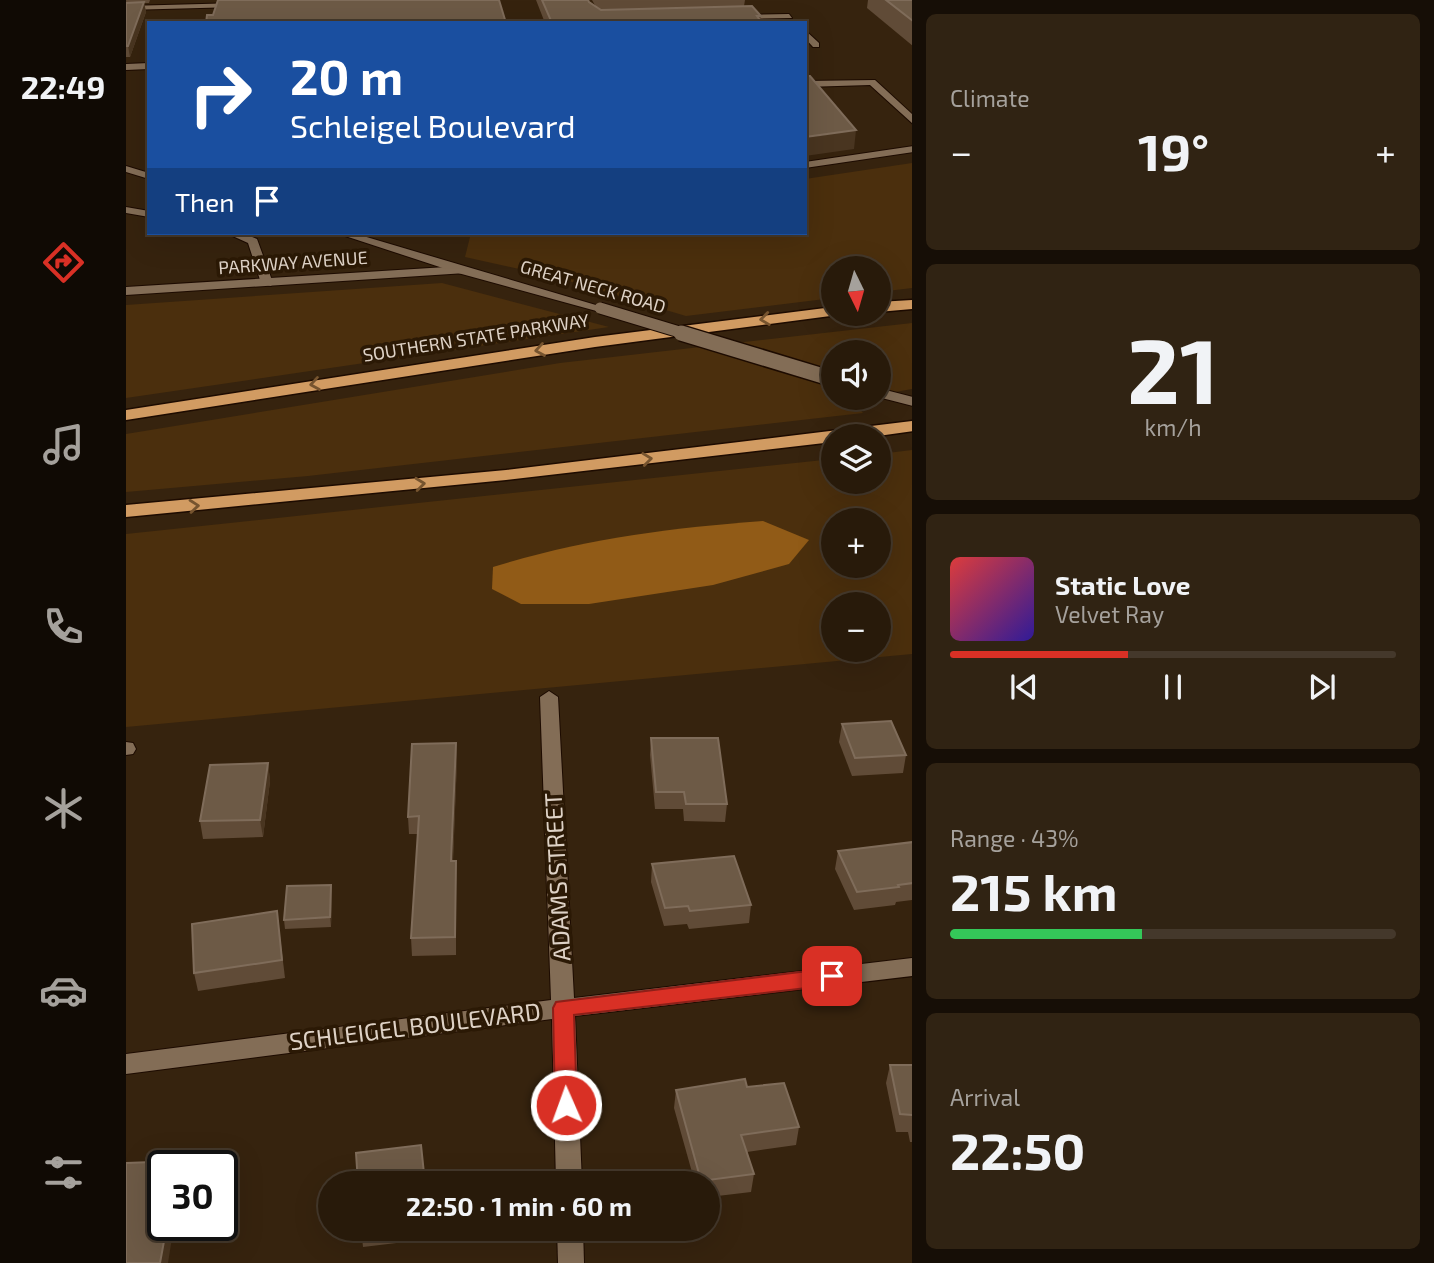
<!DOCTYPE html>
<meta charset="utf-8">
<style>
:root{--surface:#281a0a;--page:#302313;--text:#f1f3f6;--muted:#a5a19c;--line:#44382b;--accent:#d93025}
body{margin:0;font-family:"Exo 2",sans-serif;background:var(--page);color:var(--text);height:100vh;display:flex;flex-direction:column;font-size:26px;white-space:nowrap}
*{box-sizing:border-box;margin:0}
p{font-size:23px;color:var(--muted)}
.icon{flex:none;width:38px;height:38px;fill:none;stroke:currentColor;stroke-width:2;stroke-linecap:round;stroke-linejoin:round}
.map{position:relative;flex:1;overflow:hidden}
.panel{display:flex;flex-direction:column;gap:14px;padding:14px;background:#160e06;width:522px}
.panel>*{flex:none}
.hud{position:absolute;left:21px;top:21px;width:660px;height:214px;border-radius:0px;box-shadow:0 7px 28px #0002,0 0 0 2px var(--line);background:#1a4fa0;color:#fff;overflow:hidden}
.needle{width:46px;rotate:175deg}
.fabs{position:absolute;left:695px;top:256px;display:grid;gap:14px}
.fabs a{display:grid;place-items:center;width:70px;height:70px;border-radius:50%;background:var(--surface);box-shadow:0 7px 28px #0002,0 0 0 2px var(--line);font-size:35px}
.speed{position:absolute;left:21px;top:1150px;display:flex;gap:14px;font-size:35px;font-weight:700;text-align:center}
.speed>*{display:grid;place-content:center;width:91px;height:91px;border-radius:50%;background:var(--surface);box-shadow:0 7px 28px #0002,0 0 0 2px var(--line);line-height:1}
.speed .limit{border:4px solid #111;border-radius:10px;background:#fff;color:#111}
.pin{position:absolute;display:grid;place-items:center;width:60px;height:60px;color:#fff;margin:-30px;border-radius:14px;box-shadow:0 4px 10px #0006}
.me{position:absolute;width:77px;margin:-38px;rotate:358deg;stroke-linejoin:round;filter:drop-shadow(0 0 5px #0008)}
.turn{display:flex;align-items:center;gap:24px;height:147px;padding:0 28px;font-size:32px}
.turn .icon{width:91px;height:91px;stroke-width:2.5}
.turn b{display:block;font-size:49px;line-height:60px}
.then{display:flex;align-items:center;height:66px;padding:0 28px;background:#0003;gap:14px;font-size:26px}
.big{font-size:52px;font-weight:700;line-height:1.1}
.panel .tile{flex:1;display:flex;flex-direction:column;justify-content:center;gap:10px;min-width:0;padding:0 24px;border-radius:10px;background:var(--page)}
.panel .dial{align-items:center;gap:0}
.dial b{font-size:91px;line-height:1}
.song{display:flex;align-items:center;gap:21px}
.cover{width:84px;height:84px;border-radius:10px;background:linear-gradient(135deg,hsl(0 70% 55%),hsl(250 70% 35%))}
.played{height:7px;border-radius:4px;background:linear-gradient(90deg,var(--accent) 40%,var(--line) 40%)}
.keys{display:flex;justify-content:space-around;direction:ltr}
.heat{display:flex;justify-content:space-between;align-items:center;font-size:38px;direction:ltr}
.charge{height:10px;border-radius:5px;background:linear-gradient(90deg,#34c759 43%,var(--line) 0)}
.trip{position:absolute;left:192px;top:1171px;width:402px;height:70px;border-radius:35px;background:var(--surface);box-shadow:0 7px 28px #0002,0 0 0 2px var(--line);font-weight:700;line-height:70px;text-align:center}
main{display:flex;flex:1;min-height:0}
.tab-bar{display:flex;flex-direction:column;width:126px;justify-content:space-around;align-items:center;background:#100a04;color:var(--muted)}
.tab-bar .icon{width:49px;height:49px}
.tab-bar .selected{color:var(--accent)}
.tab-bar b{font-size:32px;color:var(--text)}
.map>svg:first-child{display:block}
</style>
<main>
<nav class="tab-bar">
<b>22:49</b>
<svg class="icon selected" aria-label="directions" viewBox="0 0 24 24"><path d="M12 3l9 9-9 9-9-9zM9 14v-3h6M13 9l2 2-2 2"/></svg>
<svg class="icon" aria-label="music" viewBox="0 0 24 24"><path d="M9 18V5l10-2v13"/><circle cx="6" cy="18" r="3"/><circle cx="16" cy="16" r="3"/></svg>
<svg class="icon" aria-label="phone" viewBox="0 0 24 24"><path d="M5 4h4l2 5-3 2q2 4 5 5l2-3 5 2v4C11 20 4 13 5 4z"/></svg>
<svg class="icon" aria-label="climate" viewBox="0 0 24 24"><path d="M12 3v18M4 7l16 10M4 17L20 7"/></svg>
<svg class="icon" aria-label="car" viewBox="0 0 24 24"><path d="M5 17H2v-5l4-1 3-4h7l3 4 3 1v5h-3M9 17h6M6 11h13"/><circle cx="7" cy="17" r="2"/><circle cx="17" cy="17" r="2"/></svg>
<svg class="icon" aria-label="filters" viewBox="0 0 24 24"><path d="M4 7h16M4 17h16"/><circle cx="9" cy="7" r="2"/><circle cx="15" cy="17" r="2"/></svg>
</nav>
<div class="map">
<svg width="787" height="1263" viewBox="0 0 787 1263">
<rect width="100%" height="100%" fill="#36230e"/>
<!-- green -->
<g fill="#4b2f0d" fill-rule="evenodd">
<polygon points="786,163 786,288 753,292 752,268 707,268 707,298 560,316 429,277 339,257 345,233 679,233 679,179"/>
<polygon points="316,283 483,327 0,398 0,305"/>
<polygon points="786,323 786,389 753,395 752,352 707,352 707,397 739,397 726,400 737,413 182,476 0,492 0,434 434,363"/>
<path d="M 786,450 L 786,654 L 0,727 L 0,534 L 707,459 L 707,481 L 752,481 L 753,454 ZM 707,520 L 752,520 L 752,565 L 707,565 ZM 707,604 L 752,604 L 752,649 L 707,649 Z"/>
</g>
<!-- water -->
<path fill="#915b17" d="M 637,521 L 683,540 L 663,564 L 587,585 L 463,604 L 395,604 L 366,589 L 367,567 C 457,539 543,528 637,521 Z"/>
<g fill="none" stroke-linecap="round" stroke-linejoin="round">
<defs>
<g id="lane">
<polygon points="749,80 787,115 787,124 744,85 679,87 679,81"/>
<polygon points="787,146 787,152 679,168 679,162"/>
<polygon points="0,207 23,211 23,217 0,213"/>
<polygon points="100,233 116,233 131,239 147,283 145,286 135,283 122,243"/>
</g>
<g id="street">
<polygon points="114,3 111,7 0,10 0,6"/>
<polygon points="663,14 666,18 611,19 607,17 611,15"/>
<polygon points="679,30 693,43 693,47 687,47 679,38"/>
<polygon points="23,63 23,69 0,70 0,64"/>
<polygon points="336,266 342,270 340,273 0,295 0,287"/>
<polygon points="423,691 432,697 448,998 787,958 787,976 449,1016 456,1183 430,1183 426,1019 0,1074 0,1054 425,1000 414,697"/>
<polygon points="0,742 7,743 10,749 7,754 0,755"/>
<polygon points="431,1228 457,1228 458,1263 432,1263"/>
</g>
<g id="secondary">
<polygon points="0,166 23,173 23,179 0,172"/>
<polygon points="210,233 227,233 480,308 474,312 332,273"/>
<polygon points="752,388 787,397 787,406 752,397"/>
</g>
<g id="highway">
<polygon points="787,300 787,309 752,312 752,302"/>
<polygon points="707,307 707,313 714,313 712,315 469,347 0,420 0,410 469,337"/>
<polygon points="787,421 787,431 752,436 707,436 707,442 380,480 0,517 0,505 380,470"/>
</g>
</defs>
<!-- lane casing -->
<use href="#lane" stroke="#1d0b00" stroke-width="2"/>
<!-- street casing -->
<use href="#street" stroke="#1d0b00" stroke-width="2"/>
<!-- secondary casing -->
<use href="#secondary" stroke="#1d0b00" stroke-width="2"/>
<!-- highway casing -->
<use href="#highway" stroke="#1d0b00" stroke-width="3"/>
<!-- lane -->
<use href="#lane" fill="#836d56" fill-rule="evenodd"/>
<!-- street -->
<use href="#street" fill="#836d56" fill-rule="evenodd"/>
<!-- secondary -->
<use href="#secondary" fill="#836d56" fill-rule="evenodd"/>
<!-- highway -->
<use href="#highway" fill="#d19b62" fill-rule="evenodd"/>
<defs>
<polyline id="secondary-bridge-far1" points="474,308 560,334"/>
<polyline id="secondary-bridge" points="555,333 707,379"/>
</defs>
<!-- secondary-bridge-far1 casing -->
<use href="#secondary-bridge-far1" stroke="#1d0b00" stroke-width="13" stroke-linecap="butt"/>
<!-- secondary-bridge casing -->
<use href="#secondary-bridge" stroke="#1d0b00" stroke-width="18" stroke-linecap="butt"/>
<!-- secondary-bridge-far1 -->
<use href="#secondary-bridge-far1" stroke="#836d56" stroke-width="11"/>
<!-- secondary-bridge -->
<use href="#secondary-bridge" stroke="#836d56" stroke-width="15"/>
</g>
<!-- wall -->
<g fill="#604b37">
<polygon points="0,0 24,0 23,3 18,3 20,12 4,57 0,57"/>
<polygon points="410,0 462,0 463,2 470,7 466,0 619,0 618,6 635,16 634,21 636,23 419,23"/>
<polygon points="742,0 787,0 787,46 741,8"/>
<polygon points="716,724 780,755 777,773 726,776 713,742"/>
<polygon points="525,738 601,804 599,822 558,821 557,809 529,809 524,755"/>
<polygon points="330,743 331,760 327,861 330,861 330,955 286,956 285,938 292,834 283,834 282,817"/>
<polygon points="142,763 144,781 137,837 77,839 74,821"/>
<polygon points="787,842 787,900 770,902 769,905 728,910 709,869 712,851"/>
<polygon points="526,864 625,905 623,923 563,929 561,924 538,926 525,882"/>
<polygon points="205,885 206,894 205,927 159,929 158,920"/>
<polygon points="151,911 159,978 72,991 68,973"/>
<polygon points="764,1065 787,1065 787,1142 784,1142 782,1132 770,1132 760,1083"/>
<polygon points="621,1087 673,1127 670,1145 621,1152 628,1174 625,1192 583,1197 583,1183 569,1183 548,1108 550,1090"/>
<polygon points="303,1228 304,1239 237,1247 235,1228"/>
</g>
<!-- shaded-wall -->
<g fill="#493520">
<polygon points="18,2 20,12 4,57 2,46"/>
<polygon points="730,130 728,149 679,156 680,138"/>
<polygon points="330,743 331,760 326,879 325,861"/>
<polygon points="142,763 144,781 137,837 134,820"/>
<polygon points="205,885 206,894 205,927 204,917"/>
<polygon points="41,1225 48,1225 42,1263 34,1263"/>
</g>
<!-- building -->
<g fill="#6d5a46" stroke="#7f6c5a" stroke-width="2">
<polygon points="92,0 373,0 380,23 80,23 81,15 87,15"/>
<polygon points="416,0 462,0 463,2 475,10 626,6 635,16 631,16 636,23 426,23"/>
<polygon points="760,0 787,0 787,21"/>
<polygon points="18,2 2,46 0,46 0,3"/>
<polygon points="679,76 684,76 730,130 679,137"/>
<polygon points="765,721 780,755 729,758 716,724"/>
<polygon points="525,738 592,738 601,804 560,804 558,792 530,792"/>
<polygon points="330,743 325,861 330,861 329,937 285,938 293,816 282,817 286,744"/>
<polygon points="142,763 134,820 74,821 84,765"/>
<polygon points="787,842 787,883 772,885 773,887 731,892 712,851"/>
<polygon points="608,856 625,905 564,911 562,906 539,908 526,864"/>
<polygon points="205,885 204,917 158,920 161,886"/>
<polygon points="151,911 156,960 68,973 66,924"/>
<polygon points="764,1065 787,1065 787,1115 774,1114"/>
<polygon points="619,1079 621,1087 658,1083 673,1127 615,1135 628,1174 575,1181 550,1090"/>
<polygon points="295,1145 299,1183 232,1183 230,1153"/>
<polygon points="52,1161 52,1166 37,1166 37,1225 41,1225 34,1263 0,1263 0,1163"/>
</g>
<!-- one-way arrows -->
<defs><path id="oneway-chevron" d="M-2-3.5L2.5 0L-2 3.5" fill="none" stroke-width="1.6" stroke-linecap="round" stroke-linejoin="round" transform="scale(1.75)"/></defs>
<g stroke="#76542f">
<use href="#oneway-chevron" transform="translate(639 319) rotate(173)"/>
<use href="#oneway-chevron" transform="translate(414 350) rotate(171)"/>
<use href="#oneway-chevron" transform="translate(189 384) rotate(171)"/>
<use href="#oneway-chevron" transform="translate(521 459) rotate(-7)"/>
<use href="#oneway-chevron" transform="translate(294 484) rotate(-6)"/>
<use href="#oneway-chevron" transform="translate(68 506) rotate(-5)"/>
</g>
<!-- route -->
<polygon fill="#d93025" stroke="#8d1f18" stroke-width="2" points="706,968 713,971 716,976 713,982 706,985 448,1015 451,1105 448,1111 440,1114 432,1111 429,1105 427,1008 430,1002"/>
<g text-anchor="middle" stroke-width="7" stroke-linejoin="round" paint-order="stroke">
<!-- far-street labels -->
<g font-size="18" fill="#ded2c6" stroke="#2b1905">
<text transform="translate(167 263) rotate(-4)" y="6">PARKWAY AVENUE</text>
<text transform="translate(467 287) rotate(16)" y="6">GREAT NECK ROAD</text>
<text transform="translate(350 338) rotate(-9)" y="6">SOUTHERN STATE PARKWAY</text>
</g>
<!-- near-street labels -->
<g font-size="24" fill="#ded2c6" stroke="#2b1905">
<text transform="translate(432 877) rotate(-93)" y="8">ADAMS STREET</text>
<text transform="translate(289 1027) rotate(-7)" y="8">SCHLEIGEL BOULEVARD</text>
</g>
</g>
</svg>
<div class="fabs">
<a><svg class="needle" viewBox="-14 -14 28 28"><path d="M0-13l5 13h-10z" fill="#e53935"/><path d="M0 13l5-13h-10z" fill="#a5a19c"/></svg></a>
<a><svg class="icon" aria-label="sound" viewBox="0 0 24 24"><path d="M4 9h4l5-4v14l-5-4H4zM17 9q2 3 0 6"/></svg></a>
<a><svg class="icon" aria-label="layers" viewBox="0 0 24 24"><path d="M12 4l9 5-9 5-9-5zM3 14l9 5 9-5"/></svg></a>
<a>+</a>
<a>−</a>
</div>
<div class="speed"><div class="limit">30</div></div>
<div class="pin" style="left:706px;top:976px;background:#d93025"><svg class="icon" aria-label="arrive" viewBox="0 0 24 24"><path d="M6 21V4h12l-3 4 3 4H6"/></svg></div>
<svg class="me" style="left:440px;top:1105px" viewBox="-20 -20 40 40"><circle r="17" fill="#d93025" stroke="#fff" stroke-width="3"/><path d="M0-11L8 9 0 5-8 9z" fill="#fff"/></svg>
<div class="trip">22:50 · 1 min · 60 m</div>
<div class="hud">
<div class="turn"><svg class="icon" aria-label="right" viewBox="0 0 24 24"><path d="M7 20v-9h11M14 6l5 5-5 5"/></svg><div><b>20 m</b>Schleigel Boulevard</div></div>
<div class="then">Then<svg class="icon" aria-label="arrive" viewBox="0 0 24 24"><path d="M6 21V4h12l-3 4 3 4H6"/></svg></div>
</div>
</div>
<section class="panel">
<div class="tile"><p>Climate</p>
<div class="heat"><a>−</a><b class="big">19°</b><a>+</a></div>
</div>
<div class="tile dial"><b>21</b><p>km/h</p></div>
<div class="tile">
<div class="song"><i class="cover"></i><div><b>Static Love</b><p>Velvet Ray</p></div></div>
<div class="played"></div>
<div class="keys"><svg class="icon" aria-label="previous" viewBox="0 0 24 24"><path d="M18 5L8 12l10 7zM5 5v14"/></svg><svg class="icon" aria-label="pause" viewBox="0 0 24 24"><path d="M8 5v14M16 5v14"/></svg><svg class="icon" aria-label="next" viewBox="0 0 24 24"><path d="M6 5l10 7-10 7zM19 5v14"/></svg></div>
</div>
<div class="tile"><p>Range · 43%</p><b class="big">215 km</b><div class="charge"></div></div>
<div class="tile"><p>Arrival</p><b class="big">22:50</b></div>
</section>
</main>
